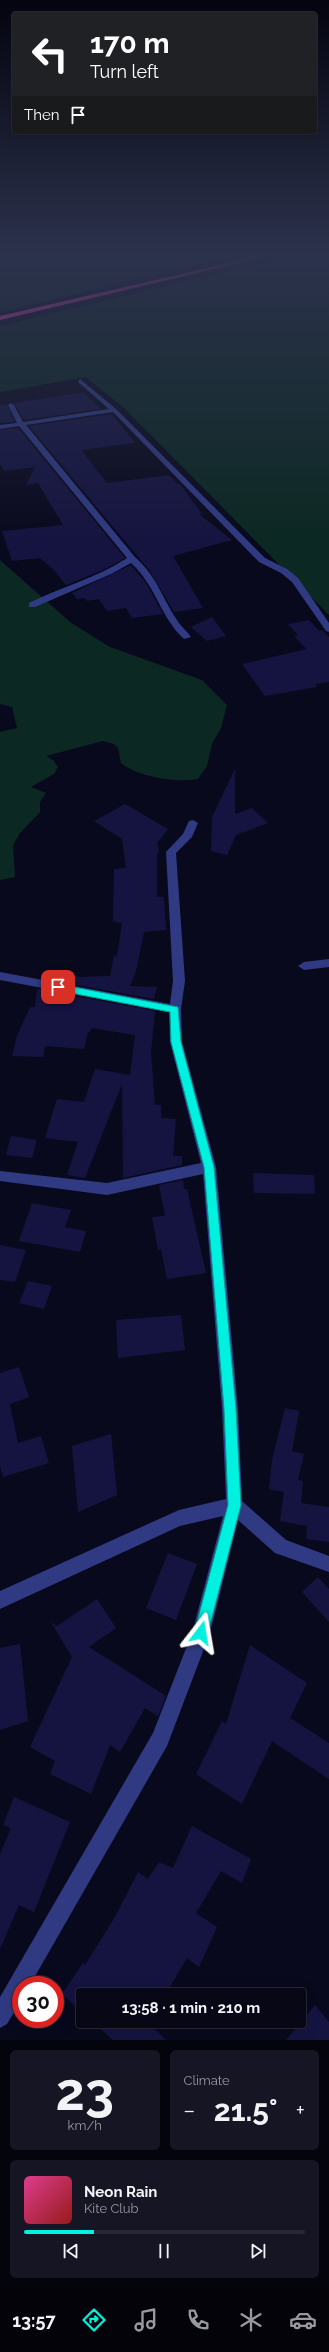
<!DOCTYPE html>
<meta charset="utf-8">
<style>
:root{--surface:#070716;--page:#151523;--text:#f1f3f6;--muted:#9899a1;--line:#282835;--accent:#00f1e0}
body{margin:0;font-family:Raleway,sans-serif;background:var(--page);color:var(--text);height:100vh;display:flex;flex-direction:column;font-size:15px;white-space:nowrap}
*{box-sizing:border-box;margin:0}
p{font-size:13px;color:var(--muted)}
.icon{flex:none;width:22px;height:22px;fill:none;stroke:currentColor;stroke-width:2;stroke-linecap:round;stroke-linejoin:round}
.map{position:relative;height:2040px;overflow:hidden}
.details{display:flex;flex-direction:column;gap:10px;padding:10px;background:#04040c;flex:1}
.details>*{flex:none}
.top-card{position:absolute;left:12px;top:12px;width:305px;height:122px;border-radius:4px;box-shadow:0 4px 16px #0002,0 0 0 1px var(--line);background:#202124;color:#fff;overflow:hidden}
.speed{position:absolute;left:12px;top:1976px;display:flex;gap:8px;font-size:20px;font-weight:700;text-align:center}
.speed>*{display:grid;place-content:center;width:52px;height:52px;border-radius:50%;background:var(--surface);box-shadow:0 4px 16px #0002,0 0 0 1px var(--line);line-height:1}
.speed .limit{border:6px solid #d22;background:#fff;color:#111}
.pin{position:absolute;display:grid;place-items:center;width:34px;height:34px;color:#fff;margin:-17px;border-radius:8px;box-shadow:0 2px 6px #0006}
.me{position:absolute;width:44px;margin:-22px;rotate:14deg;stroke-linejoin:round;filter:drop-shadow(0 0 3px #0008)}
.turn{display:flex;align-items:center;gap:14px;height:84px;padding:0 12px;font-size:18px}
.turn .icon{width:52px;height:52px;stroke-width:2.5}
.turn b{display:block;font-size:28px;line-height:34px}
.then{display:flex;align-items:center;height:38px;padding:0 12px;background:#0003;gap:8px;font-size:15px}
.big{font-size:30px;font-weight:700;line-height:1.1}
.details .card{flex:1;display:flex;flex-direction:column;justify-content:center;gap:6px;min-width:0;padding:0 14px;border-radius:6px;background:var(--page)}
.details .dial{align-items:center;gap:0}
.dial b{font-size:52px;line-height:1}
.song{display:flex;align-items:center;gap:12px}
.cover{width:48px;height:48px;border-radius:6px;background:linear-gradient(135deg,hsl(330 70% 55%),hsl(0 70% 35%))}
.played{height:4px;border-radius:2px;background:linear-gradient(90deg,var(--accent) 25%,var(--line) 25%)}
.keys{display:flex;justify-content:space-around;direction:ltr}
.heat{display:flex;justify-content:space-between;align-items:center;font-size:22px;direction:ltr}
.details .tiles{flex:1;display:grid;gap:10px;grid-template-columns:1fr 1fr}
.card:last-child{grid-column:span 2}
.trip{position:absolute;left:76px;top:1988px;width:230px;height:40px;border-radius:4px;background:var(--surface);box-shadow:0 4px 16px #0002,0 0 0 1px var(--line);font-weight:700;line-height:40px;text-align:center}
.dock{display:flex;height:64px;justify-content:space-around;align-items:center;background:#030309;color:var(--muted)}
.dock .icon{width:28px;height:28px}
.dock .selected{color:var(--accent)}
.dock b{font-size:18px;color:var(--text)}
.map>svg:first-child{display:block}
</style>
<div class="map">
<svg width="329" height="2040" viewBox="0 0 329 2040">
<rect width="100%" height="100%" fill="#09091d"/>
<!-- green -->
<g fill="#0c2822">
<polygon points="0,257 228,257 0,312"/>
<polygon points="289,257 329,257 329,615 125,409 86,377 0,392 0,326"/>
<path d="M 0,560 L 70,622 L 110,647 L 202,680 L 227,705 L 221,728 L 212,744 L 207,766 L 198,779 C 176,783 138,777 121,763 L 118,748 L 114,744 L 103,741 L 46,756 L 53,760 L 58,767 L 54,774 L 31,787 L 46,793 L 40,802 L 40,812 L 20,833 L 13,845 L 15,877 L 0,880 L 0,732 L 17,728 L 12,707 L 0,704 Z"/>
</g>
<!-- building -->
<g fill="#151440">
<polygon points="80,393 84,393 101,409 24,420 14,403"/>
<polygon points="7,404 15,422 0,423 0,405"/>
<polygon points="112,414 135,443 81,450 107,483 169,475 177,484 180,484 202,514 199,514 232,540 173,556 203,608 174,612 150,571 29,426"/>
<polygon points="18,428 125,558 103,570 66,585 53,569 40,558 12,561 2,531 63,525 38,483 26,485 35,467 4,471 0,464 0,430"/>
<polygon points="131,565 146,583 163,614 132,618 126,608 107,611 99,599 87,601 85,598 77,599 72,593"/>
<polygon points="212,617 226,636 207,641 191,627"/>
<polygon points="309,620 319,631 322,630 329,637 329,682 315,684 317,687 265,696 242,664 307,649 294,636 298,635 288,624"/>
<polygon points="235,769 235,814 252,808 268,823 236,835 227,855 211,851 212,817"/>
<polygon points="125,804 168,829 159,841 157,841 159,853 157,853 157,897 164,897 166,930 144,932 136,971 130,986 157,987 154,999 38,978 110,976 114,955 117,956 122,923 113,921 114,869 126,868 122,839 94,821"/>
<polygon points="37,989 155,1011 151,1052 155,1105 161,1105 161,1118 176,1119 173,1156 182,1156 182,1165 123,1178 122,1084 85,1178 67,1175 78,1142 45,1138 57,1099 84,1102 95,1069 130,1075 135,1035 91,1028 90,1032 88,1032 84,1049 45,1046 43,1057 12,1056 17,1036 30,1007 35,1007"/>
<polygon points="11,1136 37,1140 32,1158 6,1155"/>
<polygon points="253,1173 314,1175 315,1194 254,1193"/>
<polygon points="183,1180 184,1189 187,1189 206,1273 167,1279 161,1249 158,1250 152,1217 165,1216 159,1185"/>
<polygon points="32,1203 71,1210 65,1227 86,1231 80,1252 19,1241"/>
<polygon points="0,1245 26,1250 15,1282 0,1280"/>
<polygon points="28,1281 52,1286 44,1309 19,1303"/>
<polygon points="181,1315 185,1350 118,1358 116,1320"/>
<polygon points="19,1367 29,1397 10,1404 18,1443 41,1436 49,1463 3,1477 0,1466 0,1373"/>
<polygon points="285,1408 299,1411 292,1451 304,1454 298,1480 303,1481 301,1503 329,1507 329,1542 306,1539 307,1526 280,1521 284,1492 269,1489 272,1460"/>
<polygon points="111,1434 117,1495 78,1512 72,1446"/>
<polygon points="168,1553 197,1564 176,1620 146,1608"/>
<polygon points="318,1577 329,1589 329,1622 302,1592"/>
<polygon points="97,1599 116,1628 89,1647 166,1696 158,1716 145,1708 120,1752 110,1745 91,1794 50,1774 55,1761 30,1747 72,1657 51,1622 57,1626"/>
<polygon points="20,1644 28,1721 0,1730 0,1648"/>
<polygon points="250,1645 307,1683 290,1718 329,1743 329,1779 272,1741 242,1804 196,1774 222,1721 226,1724"/>
<polygon points="14,1797 70,1822 34,1912 19,1905 0,1949 0,1854 11,1828 3,1825"/>
<polygon points="192,1826 251,1859 242,1883 221,1871 196,1913 217,1927 199,1967 187,1958 165,1995 83,1995 83,2013 62,1994 83,1963 85,1965 115,1917 138,1872 148,1879 159,1862 173,1868"/>
<polygon points="315,2005 329,2022 329,2040 286,2040"/>
<polygon points="92,2021 146,2021 166,2040 113,2040"/>
</g>
<g fill="none" stroke-linecap="round" stroke-linejoin="round">
<!-- minor -->
<g fill="#2f3a82" fill-rule="evenodd">
<path d="M 80,379 L 116,409 L 265,558 L 287,569 L 298,578 L 329,623 L 329,632 L 326,631 L 292,582 L 281,573 L 259,562 L 113,412 L 26,425 L 135,557 C 158,578 161,596 177,620 C 181,627 187,631 191,637 L 184,639 C 160,617 157,587 131,563 L 111,574 L 35,607 L 29,607 L 29,603 C 61,587 97,578 127,558 L 19,426 L 0,429 L 0,425 L 17,423 L 8,405 L 11,403 L 14,405 L 23,422 L 109,409 L 78,382 Z"/>
<polygon points="193,820 198,823 192,837 176,853 185,981 181,1009 182,1042 216,1167 238,1409 242,1501 286,1540 329,1556 329,1572 275,1553 238,1520 210,1633 167,1746 30,1985 21,1985 21,2001 7,2024 0,2028 0,1997 153,1733 192,1633 223,1516 180,1526 0,1609 0,1591 179,1510 226,1499 222,1409 203,1174 107,1195 0,1181 0,1171 107,1183 201,1163 170,1042 169,1012 0,980 0,972 170,1004 173,981 166,852 183,834 189,821"/>
<polygon points="329,959 329,967 304,970 298,966 304,962"/>
</g>
<!-- highway -->
<polygon fill="#ff41bc" fill-rule="evenodd" points="255,257 264,257 0,320 0,316"/>
</g>
<!-- sky -->
<linearGradient id="sky" x2="0" y2="1"><stop stop-color="#050510"/><stop offset="0.47" stop-color="#2c324c"/><stop offset="1" stop-color="#2c324c" stop-opacity="0"/></linearGradient>
<rect width="329" height="543" fill="url(#sky)"/>
<!-- route -->
<polygon fill="#00f1e0" stroke="#009d92" points="58,984 178,1007 181,1042 214,1167 236,1409 241,1505 208,1633 206,1638 201,1640 196,1638 194,1633 228,1505 224,1409 204,1167 171,1042 170,1012 55,990 55,985"/>
</svg>
<div class="speed"><div class="limit">30</div></div>
<div class="pin" style="left:58px;top:987px;background:#d93025"><svg class="icon" aria-label="arrive" viewBox="0 0 24 24"><path d="M6 21V4h12l-3 4 3 4H6"/></svg></div>
<svg class="me" style="left:201px;top:1633px" viewBox="-20 -20 40 40"><path d="M0-17L14 15 0 8-14 15z" fill="#00f1e0" stroke="#fff" stroke-width="4"/></svg>
<div class="trip">13:58 · 1 min · 210 m</div>
<div class="top-card">
<div class="turn"><svg class="icon" aria-label="left" viewBox="0 0 24 24"><path d="M17 20v-9H6M10 6l-5 5 5 5"/></svg><div><b>170 m</b>Turn left</div></div>
<div class="then">Then<svg class="icon" aria-label="arrive" viewBox="0 0 24 24"><path d="M6 21V4h12l-3 4 3 4H6"/></svg></div>
</div>
</div>
<section class="details">
<div class="tiles">
<div class="card dial"><b>23</b><p>km/h</p></div>
<div class="card"><p>Climate</p>
<div class="heat"><a>−</a><b class="big">21.5°</b><a>+</a></div>
</div>
<div class="card">
<div class="song"><i class="cover"></i><div><b>Neon Rain</b><p>Kite Club</p></div></div>
<div class="played"></div>
<div class="keys"><svg class="icon" aria-label="previous" viewBox="0 0 24 24"><path d="M18 5L8 12l10 7zM5 5v14"/></svg><svg class="icon" aria-label="pause" viewBox="0 0 24 24"><path d="M8 5v14M16 5v14"/></svg><svg class="icon" aria-label="next" viewBox="0 0 24 24"><path d="M6 5l10 7-10 7zM19 5v14"/></svg></div>
</div>
</div>
</section>
<nav class="dock">
<b>13:57</b>
<svg class="icon selected" aria-label="directions" viewBox="0 0 24 24"><path d="M12 3l9 9-9 9-9-9zM9 14v-3h6M13 9l2 2-2 2"/></svg>
<svg class="icon" aria-label="music" viewBox="0 0 24 24"><path d="M9 18V5l10-2v13"/><circle cx="6" cy="18" r="3"/><circle cx="16" cy="16" r="3"/></svg>
<svg class="icon" aria-label="phone" viewBox="0 0 24 24"><path d="M5 4h4l2 5-3 2q2 4 5 5l2-3 5 2v4C11 20 4 13 5 4z"/></svg>
<svg class="icon" aria-label="climate" viewBox="0 0 24 24"><path d="M12 3v18M4 7l16 10M4 17L20 7"/></svg>
<svg class="icon" aria-label="car" viewBox="0 0 24 24"><path d="M5 17H2v-5l4-1 3-4h7l3 4 3 1v5h-3M9 17h6M6 11h13"/><circle cx="7" cy="17" r="2"/><circle cx="17" cy="17" r="2"/></svg>
</nav>
